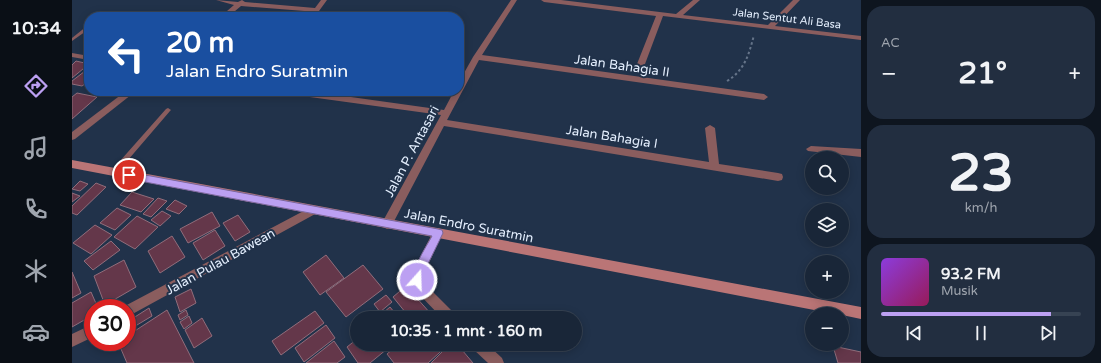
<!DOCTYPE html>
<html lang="id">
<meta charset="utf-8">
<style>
:root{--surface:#192638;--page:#222e40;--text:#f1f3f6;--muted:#9fa5ae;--line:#374353;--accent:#bca0f2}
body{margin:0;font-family:"Varela Round",sans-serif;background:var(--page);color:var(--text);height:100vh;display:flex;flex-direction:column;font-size:15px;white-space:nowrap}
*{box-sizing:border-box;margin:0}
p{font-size:13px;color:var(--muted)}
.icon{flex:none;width:22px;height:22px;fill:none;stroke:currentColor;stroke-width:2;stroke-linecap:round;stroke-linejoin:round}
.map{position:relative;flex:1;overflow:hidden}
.details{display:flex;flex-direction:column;gap:6px;padding:6px;background:#0e151f;width:240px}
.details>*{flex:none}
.banner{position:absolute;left:12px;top:12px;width:380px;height:84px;border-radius:16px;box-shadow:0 2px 10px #0003,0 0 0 1px var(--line);background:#1a4fa0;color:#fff;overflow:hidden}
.controls{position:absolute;left:733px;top:151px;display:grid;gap:8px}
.controls a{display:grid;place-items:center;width:44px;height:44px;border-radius:50%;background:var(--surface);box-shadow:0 2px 10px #0003,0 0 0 1px var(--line);font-size:20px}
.speed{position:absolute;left:12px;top:299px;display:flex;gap:8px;font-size:20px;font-weight:700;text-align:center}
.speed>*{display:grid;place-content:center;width:52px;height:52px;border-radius:50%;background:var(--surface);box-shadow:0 2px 10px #0003,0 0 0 1px var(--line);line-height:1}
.speed .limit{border:6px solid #d22;background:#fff;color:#111}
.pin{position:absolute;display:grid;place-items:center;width:34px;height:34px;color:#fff;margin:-17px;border:2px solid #fff;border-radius:50%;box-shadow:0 1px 4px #0007}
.me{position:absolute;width:44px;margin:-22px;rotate:20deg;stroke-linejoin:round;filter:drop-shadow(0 0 3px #0008)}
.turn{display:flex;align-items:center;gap:14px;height:84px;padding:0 16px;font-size:18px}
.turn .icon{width:52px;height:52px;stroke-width:2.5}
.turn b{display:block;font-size:28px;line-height:34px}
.big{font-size:30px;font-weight:700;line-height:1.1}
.details .tile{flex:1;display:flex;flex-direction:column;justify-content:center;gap:6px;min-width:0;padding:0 14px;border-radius:16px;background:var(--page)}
.details .dial{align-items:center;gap:0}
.dial b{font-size:52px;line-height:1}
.song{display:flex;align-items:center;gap:12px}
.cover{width:48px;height:48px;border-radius:6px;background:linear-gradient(135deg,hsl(270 70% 55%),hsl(330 70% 35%))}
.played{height:4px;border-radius:2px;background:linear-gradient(90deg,var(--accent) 85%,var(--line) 85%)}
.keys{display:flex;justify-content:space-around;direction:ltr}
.heat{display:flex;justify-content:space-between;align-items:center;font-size:22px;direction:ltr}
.trip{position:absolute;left:278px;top:311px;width:232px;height:40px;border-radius:20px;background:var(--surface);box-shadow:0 2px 10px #0003,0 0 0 1px var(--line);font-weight:700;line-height:40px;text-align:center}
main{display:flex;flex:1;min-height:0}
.menu{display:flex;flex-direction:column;width:72px;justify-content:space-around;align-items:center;background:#0a0f16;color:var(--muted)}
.menu .icon{width:28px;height:28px}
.menu .active{color:var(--accent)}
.menu b{font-size:18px;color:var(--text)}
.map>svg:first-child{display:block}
</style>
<main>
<nav class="menu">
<b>10:34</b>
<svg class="icon active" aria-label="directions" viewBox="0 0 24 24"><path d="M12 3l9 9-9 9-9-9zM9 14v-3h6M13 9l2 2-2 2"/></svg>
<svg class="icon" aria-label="music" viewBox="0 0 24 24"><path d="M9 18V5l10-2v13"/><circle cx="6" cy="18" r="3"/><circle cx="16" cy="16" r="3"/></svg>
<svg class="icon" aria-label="phone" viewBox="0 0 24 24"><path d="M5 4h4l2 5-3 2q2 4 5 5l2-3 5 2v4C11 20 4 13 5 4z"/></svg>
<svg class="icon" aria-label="climate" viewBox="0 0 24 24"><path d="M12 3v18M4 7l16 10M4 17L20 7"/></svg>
<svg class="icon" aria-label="car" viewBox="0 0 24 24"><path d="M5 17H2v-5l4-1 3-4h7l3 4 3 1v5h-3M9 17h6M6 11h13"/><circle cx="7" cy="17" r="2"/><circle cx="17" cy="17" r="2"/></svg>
</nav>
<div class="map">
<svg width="789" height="363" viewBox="0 0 789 363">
<rect width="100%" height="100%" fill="#21324a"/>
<!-- building -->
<g fill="#64374a" stroke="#906d7b">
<polygon points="4,61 17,64 0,78 0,65"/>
<polygon points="17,68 17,81 10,86 0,84 0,81"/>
<polygon points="5,93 25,97 0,119 0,97"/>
<polygon points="8,181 16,184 8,191 0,189"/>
<polygon points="24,183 34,187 5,215 0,213 0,206"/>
<polygon points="60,192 82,199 69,212 48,205"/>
<polygon points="0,193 8,196 0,202"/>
<polygon points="86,198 95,201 79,217 71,214"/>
<polygon points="103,200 115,206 107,214 94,209"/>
<polygon points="45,208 59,215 43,230 28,223"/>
<polygon points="90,211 99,216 88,226 79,220"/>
<polygon points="140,212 148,226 116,243 108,229"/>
<polygon points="166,215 178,232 163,241 151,223"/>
<polygon points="65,216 86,227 63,249 42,237"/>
<polygon points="23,225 40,235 19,254 1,243"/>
<polygon points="143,230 153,246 131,260 121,243"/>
<polygon points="100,236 113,257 88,273 76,251"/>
<polygon points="39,241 48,250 21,270 12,261"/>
<polygon points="254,255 272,278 248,295 231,272"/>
<polygon points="52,260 64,287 33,305 22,276"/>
<polygon points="291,265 311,289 274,317 254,292"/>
<polygon points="0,272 9,293 0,298"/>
<polygon points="334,286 359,314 354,318 338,318 321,297"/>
<polygon points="119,289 124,303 108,312 103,297"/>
<polygon points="19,292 26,308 21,308 21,315 0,327 0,303"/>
<polygon points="314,295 320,302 308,312 302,304"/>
<polygon points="318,307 327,318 305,318"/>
<polygon points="77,308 80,316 55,331 55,322"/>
<polygon points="95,310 122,363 55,363 46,342 55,342 55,336"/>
<polygon points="114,310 116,315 108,320 106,315"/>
<polygon points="243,311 252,323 209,355 200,341"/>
<polygon points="117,316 120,323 112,329 108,322"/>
<polygon points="130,318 140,336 122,348 113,330"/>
<polygon points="254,325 263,338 232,362 223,348"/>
<polygon points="285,339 285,344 321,344 298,363 286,363 275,347"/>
<polygon points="262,341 273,357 265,363 234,363"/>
<polygon points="327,344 377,344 356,363 322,363 315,354"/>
<polygon points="378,344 385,344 401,363 359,363"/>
<polygon points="761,346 789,352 789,363 766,363"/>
</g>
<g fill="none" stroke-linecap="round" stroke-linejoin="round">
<!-- path -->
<path stroke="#657489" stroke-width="2" stroke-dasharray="2.5 2.5" stroke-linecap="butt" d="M 655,81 C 673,70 677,54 682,35"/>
<!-- lane -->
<g fill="#8a5d5e" fill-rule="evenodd">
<polygon points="15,26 17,26 17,29 0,41 0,38"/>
<polygon points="96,108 99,110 98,111 44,174 40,174 39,172 40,170 94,109"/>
</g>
<!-- street -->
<g fill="#8a5d5e" fill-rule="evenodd">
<polygon points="144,0 166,2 170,0 173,2 243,8 249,0 255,0 247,11 245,12 169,6 156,17 148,17 162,5"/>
<polygon points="439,0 445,0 410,55 692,94 696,97 692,100 407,60 375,120 637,162 633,128 638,125 643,128 647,164 706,173 710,174 711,177 710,180 706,181 372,126 319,227 315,229 311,227 310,224 311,221 369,115 216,94 212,91 236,91 372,110 382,91 387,91 387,82 401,57"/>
<polygon points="469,0 489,0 604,14 621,0 628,0 611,15 696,25 721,0 728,0 703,26 789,36 789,40 591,16 573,64 569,66 565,64 584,16 472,2"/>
<polygon points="0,53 17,56 17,60 0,57"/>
<polygon points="54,91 64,91 3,139 0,140 0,132"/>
<polygon points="739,146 789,149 789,157 736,151 734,149"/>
<polygon points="241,206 245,207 246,210 245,213 55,317 55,308 50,308 51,307"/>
<polygon points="366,228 370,230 371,233 353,271 351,279 354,285 383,314 385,318 370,318 346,293 339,280 343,267 362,230"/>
<polygon points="21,324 21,337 0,347 0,334"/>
<polygon points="400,344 415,344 430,358 432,363 416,363 401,349"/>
</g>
<!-- secondary -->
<polygon fill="#ba7576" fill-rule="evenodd" points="0,160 789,307 789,319 770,315 770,314 763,314 0,168"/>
</g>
<!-- route -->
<path fill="#bca0f2" stroke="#7a689d" d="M 57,172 L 366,229 L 370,230 L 371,233 L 352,272 L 349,284 L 345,285 L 341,284 C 337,273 354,247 360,236 L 57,179 L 53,175 Z"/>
<g text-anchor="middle" stroke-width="4" stroke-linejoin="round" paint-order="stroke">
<!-- far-street labels -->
<g font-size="11" fill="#e3eefd" stroke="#21324a">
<text transform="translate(715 18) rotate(7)" y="4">Jalan Sentut Ali Basa</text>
</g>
<!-- street labels -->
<g font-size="13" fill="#e3eefd" stroke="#21324a">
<text transform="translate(550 65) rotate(8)" y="5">Jalan Bahagia II</text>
<text transform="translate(540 136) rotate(9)" y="5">Jalan Bahagia I</text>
<text transform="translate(339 151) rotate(-62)" y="5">Jalan P. Antasari</text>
<text transform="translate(397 225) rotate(11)" y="5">Jalan Endro Suratmin</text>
<text transform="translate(148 261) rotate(-29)" y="5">Jalan Pulau Bawean</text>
</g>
</g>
</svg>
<div class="controls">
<a><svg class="icon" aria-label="search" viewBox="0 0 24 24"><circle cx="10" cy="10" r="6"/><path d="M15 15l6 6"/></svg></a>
<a><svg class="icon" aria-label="layers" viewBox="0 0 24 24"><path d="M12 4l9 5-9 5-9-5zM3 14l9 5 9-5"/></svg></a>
<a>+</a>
<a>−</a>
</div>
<div class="speed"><div class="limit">30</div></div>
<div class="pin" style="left:57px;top:175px;background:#d93025"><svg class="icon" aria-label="arrive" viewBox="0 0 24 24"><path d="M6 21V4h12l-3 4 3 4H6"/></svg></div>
<svg class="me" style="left:345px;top:280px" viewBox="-20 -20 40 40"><circle r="17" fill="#bca0f2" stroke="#fff" stroke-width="3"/><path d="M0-11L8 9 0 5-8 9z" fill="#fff"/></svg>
<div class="trip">10:35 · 1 mnt · 160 m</div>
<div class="banner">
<div class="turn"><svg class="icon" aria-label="left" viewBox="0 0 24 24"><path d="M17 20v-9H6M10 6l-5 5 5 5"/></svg><div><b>20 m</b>Jalan Endro Suratmin</div></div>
</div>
</div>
<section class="details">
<div class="tile"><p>AC</p>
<div class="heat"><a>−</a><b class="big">21°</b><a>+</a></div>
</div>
<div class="tile dial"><b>23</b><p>km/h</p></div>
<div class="tile">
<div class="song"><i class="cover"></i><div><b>93.2 FM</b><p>Musik</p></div></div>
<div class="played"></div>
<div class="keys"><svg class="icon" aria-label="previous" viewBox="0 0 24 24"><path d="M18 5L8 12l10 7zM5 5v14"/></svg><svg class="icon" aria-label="pause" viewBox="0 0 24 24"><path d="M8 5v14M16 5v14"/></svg><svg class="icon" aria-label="next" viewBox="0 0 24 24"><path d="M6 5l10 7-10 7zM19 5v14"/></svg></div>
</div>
</section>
</main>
